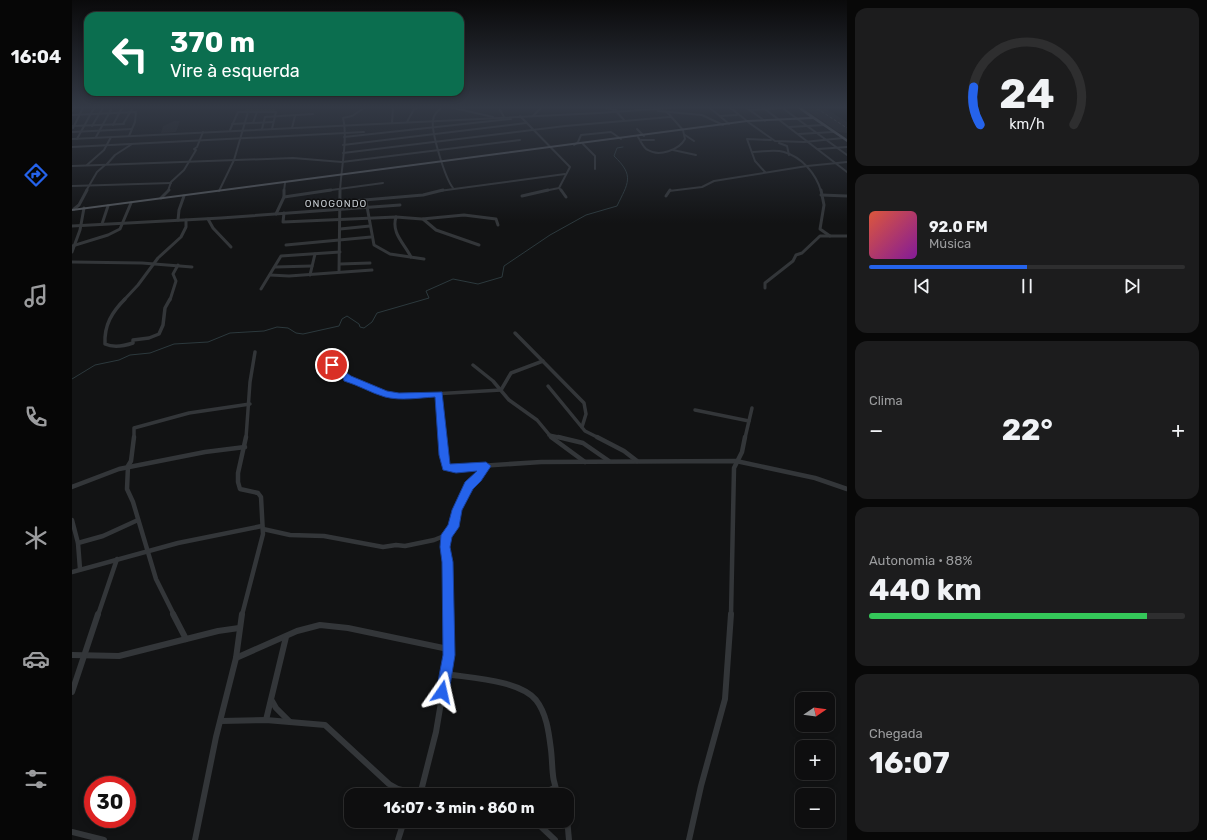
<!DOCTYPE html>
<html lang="pt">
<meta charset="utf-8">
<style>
:root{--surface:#0e0e0f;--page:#1c1c1d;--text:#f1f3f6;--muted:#9b9c9e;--line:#2e2e2f;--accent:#2563eb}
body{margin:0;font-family:Rubik,sans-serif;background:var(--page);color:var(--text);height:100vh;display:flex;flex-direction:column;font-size:15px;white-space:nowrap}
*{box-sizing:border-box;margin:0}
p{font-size:13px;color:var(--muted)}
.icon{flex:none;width:22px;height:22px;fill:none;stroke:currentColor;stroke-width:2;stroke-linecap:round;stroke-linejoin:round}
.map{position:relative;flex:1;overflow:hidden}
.panel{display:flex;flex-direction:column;gap:8px;padding:8px;background:#080808;width:360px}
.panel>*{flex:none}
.top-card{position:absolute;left:12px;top:12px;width:380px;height:84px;border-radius:12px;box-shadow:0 2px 6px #0003,0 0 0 1px var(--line);background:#0b6e4f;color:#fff;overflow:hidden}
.needle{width:26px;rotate:77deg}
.controls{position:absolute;left:723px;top:692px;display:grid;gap:8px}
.controls a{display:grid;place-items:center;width:40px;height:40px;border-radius:8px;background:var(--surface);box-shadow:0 2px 6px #0003,0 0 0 1px var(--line);font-size:20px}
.speed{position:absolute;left:12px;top:776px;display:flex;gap:8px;font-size:20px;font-weight:700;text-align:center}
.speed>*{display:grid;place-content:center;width:52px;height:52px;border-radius:50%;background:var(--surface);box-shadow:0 2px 6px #0003,0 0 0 1px var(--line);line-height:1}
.speed .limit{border:6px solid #d22;background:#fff;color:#111}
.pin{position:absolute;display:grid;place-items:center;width:34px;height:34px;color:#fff;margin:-17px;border:2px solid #fff;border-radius:50%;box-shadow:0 1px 4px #0007}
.me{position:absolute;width:44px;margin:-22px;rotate:11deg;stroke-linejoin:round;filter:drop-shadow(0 0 3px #0008)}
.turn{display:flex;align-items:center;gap:14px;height:84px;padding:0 20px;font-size:18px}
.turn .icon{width:52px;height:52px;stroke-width:2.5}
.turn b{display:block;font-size:28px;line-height:34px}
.big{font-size:30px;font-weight:700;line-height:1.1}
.panel .tile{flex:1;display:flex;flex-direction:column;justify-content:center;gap:6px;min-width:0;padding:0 14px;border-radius:12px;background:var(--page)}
.panel .dial{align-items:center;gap:0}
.dial svg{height:104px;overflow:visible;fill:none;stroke:var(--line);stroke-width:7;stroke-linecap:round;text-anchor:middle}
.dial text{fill:var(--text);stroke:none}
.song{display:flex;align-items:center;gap:12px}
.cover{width:48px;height:48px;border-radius:6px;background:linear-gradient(135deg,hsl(10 70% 55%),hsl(290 70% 35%))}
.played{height:4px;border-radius:2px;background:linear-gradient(90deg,var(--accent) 50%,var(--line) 50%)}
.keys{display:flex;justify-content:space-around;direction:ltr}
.heat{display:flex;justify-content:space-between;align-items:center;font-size:22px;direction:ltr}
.charge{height:6px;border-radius:3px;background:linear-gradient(90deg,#34c759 88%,var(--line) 0)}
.trip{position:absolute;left:272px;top:788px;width:230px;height:40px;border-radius:12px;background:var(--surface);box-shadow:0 2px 6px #0003,0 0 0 1px var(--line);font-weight:700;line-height:40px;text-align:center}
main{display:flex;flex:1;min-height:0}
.dock{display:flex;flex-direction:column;width:72px;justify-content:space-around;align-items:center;background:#060606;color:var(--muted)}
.dock .icon{width:28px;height:28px}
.dock .selected{color:var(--accent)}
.dock b{font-size:18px;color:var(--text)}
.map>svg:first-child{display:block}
</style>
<main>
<nav class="dock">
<b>16:04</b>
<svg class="icon selected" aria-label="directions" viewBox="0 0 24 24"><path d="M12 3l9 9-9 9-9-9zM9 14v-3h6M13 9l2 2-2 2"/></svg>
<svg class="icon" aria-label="music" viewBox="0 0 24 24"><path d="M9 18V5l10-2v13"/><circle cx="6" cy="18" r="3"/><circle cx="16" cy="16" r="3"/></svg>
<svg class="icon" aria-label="phone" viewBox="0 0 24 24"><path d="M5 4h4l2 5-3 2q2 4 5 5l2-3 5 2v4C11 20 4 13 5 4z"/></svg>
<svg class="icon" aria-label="climate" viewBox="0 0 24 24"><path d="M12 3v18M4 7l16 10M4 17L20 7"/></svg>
<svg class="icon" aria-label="car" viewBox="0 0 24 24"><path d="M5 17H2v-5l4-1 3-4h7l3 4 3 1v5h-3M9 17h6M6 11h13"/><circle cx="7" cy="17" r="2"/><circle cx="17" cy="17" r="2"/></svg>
<svg class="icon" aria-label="filters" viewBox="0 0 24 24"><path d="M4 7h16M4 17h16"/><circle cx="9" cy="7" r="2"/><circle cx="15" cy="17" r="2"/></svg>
</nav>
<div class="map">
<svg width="775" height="840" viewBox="0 0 775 840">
<rect width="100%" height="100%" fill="#121314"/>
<!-- built -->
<g fill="#1e1f21">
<polygon points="729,106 750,106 775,122 775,133 766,132"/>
<polygon points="102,121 108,121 104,132 89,133 91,126"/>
</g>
<!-- green -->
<polygon fill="#1f271f" points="176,106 205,106 202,111 172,111"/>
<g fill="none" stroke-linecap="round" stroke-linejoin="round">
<!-- stream -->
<path stroke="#2c393d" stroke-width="1" d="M 0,379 L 23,365 L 47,360 L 58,355 L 78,353 L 102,344 L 136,342 L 158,333 L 192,331 L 205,327 L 216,328 L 224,333 L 231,334 L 267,326 L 270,319 L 275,316 L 287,324 L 288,327 L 292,328 L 300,322 L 305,313 L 357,298 L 354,291 L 381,279 L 406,284 L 430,277 L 432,266 L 478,235 L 514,215 L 545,206 C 556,183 563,176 542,156 L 545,148 L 551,147"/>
<!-- minor-far4 -->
<g stroke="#333639" stroke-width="2">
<path d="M 372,106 C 367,110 362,113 361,120 C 359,132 373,178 381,188"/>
<polyline points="373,106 421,117"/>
<polyline points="426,106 432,117"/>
<polyline points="524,106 544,110"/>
<polyline points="577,106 587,107"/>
<polyline points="636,106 657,124"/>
<polyline points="656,106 675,121"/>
<polyline points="672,106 693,121"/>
<polyline points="689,106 775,172"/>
<polyline points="426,107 434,106"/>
<polyline points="709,107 775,155"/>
<polyline points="677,110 726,107"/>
<polyline points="0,111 3,106"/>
<polyline points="544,111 552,120"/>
<polyline points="586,111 630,115 651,125"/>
<polyline points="0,115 64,112 63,122 57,136"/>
<polyline points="448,116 498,167 487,188 472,191"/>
<polyline points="461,116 471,106"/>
<polyline points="648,116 665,115"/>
<polyline points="335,122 342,109 352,106"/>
<polyline points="676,122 703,141 732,142 771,138"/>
<polyline points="181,123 185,112"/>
<polyline points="320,123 321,108 327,106"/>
<polyline points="51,124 62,106"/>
<polyline points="160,124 201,122"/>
<polyline points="41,125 51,106"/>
<polyline points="0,126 52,124"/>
<polyline points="20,126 32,106"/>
<polyline points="717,127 752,125"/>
<polyline points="1,128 12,106"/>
<polyline points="220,128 223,116"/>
<polyline points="190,129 193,117 241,114"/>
<polyline points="565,129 572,136"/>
<polyline points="158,130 166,112 204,112 200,129"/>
<polyline points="0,132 60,129"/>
<polyline points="726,134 761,132"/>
<polyline points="613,135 622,141"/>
<polyline points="24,137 41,106"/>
<polyline points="272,137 439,119"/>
<path d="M 566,137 C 569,141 571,148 576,150 C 587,157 607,150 613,139 L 611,130 L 595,112"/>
<polyline points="0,139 527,113 626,106"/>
<polyline points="5,139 23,106"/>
<polyline points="569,140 582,140"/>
<polyline points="707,143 715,146 717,155"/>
<polyline points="511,144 523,156 523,169"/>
<polyline points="271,145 454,123"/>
<polyline points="502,145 506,142 509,135 539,132 549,139"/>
<polyline points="0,147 292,132"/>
<polyline points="746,149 775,147"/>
<polyline points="601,150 624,155"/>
<path d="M 681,152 C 691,152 702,149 712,152 C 730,157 744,174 749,191"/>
<polyline points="271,153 493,126 598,117"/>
<polyline points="35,164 43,155 60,144"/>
<polyline points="15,165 32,150 39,137"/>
<polyline points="0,166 221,158 270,162 448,140"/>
<polyline points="693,172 683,161 675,139 699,140"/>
<polyline points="0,186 99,183"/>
<polyline points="487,188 490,191"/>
<polyline points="14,191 25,172 33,165"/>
<polyline points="96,191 99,182 112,170 124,150 122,149 125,147 131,132"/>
<polyline points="147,191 162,160 176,112"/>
<polyline points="212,191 213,183"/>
<polyline points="252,191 311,183"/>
<path d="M 268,191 C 269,170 276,137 271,118 L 280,116 L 295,106"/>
<polyline points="367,191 493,174"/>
<polyline points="597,191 630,187 642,181 735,166 775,162"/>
</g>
<!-- minor-far3 -->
<g stroke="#333639" stroke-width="3">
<polyline points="489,190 494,197"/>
<polyline points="749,190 752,205 748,229 758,236"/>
<polyline points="749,195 775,196"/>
<polyline points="450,196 476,190"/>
<polyline points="594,196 598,190"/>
<polyline points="212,197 259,190"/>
<polyline points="89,198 97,190"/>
<polyline points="294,201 302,245 318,254 352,259"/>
<polyline points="269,202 351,195 371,190"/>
<polyline points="2,209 7,205 15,190"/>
<polyline points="212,213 211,222 324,217 350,219 392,215 424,219 426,225"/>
<polyline points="204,214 212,197 212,190"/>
<path d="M 324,217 C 319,233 332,243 339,257"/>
<polyline points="136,219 141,228 159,247"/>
<polyline points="351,219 364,230 407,245"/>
<polyline points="106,220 107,210 112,196"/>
<polyline points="30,224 36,206"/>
<polyline points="0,226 149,218 328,205"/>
<polyline points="268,229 298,226"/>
<polyline points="214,245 299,237"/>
<polyline points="0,246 36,235 48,229 59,203"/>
<polyline points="0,252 8,230 12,208"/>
<polyline points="0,262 70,263 120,267"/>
<polyline points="268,264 298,263"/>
<polyline points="203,267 240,266"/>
<polyline points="267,272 268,190"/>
<polyline points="198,275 217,276 300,270"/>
<polyline points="238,275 243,254"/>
<polyline points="693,288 693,283 721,261 724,255 730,253 748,236 775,236"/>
<polyline points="189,289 209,256 268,252"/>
<polyline points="52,300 66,285 86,258 109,237 114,227 114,220"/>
<polyline points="98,300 104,281 101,274 106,265"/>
</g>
<!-- minor-far2 -->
<g stroke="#333639" stroke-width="3.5">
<path d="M 53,299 C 40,312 32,325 33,344 C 42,348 52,346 61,343 L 61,340 L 77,338 L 87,334 L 91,325 L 93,308 L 98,299"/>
<polyline points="443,333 512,403 514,414 510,427"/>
<path d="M 253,360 L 275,376 L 275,379 C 293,382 308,394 327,396 L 429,390 L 439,373 L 471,361"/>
<polyline points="401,365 421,381 437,400 465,420 480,438"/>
<polyline points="476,386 513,431 527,438"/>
<polyline points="367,394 370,438"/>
<polyline points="623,410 677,421"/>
<polyline points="477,435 491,438"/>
<polyline points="62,438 62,428 117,413 178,404"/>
<polyline points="174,438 178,382 183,352"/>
<polyline points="673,438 680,408"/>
</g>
<!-- minor-far1 -->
<g stroke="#333639" stroke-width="4.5">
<polyline points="62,437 59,461 56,466 55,489 61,502 84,579 102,615"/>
<polyline points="370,437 371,455 376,468 469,462 664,461 743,478 775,489"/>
<polyline points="479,437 513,462"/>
<polyline points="486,437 511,443 537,461"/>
<polyline points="525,437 552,451 565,461"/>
<polyline points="0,487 47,469 133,452 173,447"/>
<polyline points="0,520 6,543 8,569"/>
<polyline points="191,529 218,535 252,536 311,547 324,545 333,546 362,540 372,536 381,527 388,502 397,486 406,478 414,466"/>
<polyline points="375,535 373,545 376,562 377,615"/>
<polyline points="6,543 31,536 66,520"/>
<polyline points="0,572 106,543 190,526"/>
<polyline points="26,615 45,559"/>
<polyline points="170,615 191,534 189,497 186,493 168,489 166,482 166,473 174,437"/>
<polyline points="659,615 662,468 670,452 673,437"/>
</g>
<!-- minor -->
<g stroke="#333639" stroke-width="6">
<polyline points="101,614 114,639"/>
<polyline points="0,655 47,656 146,631 167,628"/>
<polyline points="164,658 225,631 248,625 276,628 376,649"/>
<path d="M 374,674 C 399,678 447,680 464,700 C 475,714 477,734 479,750 C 481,766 479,781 487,795"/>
<polyline points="0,692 26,614"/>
<polyline points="200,701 204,708 218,722"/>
<polyline points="194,720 214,637"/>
<polyline points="149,721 194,720 253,725 317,784 326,789 349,795"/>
<polyline points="348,795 364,732 377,655 377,614"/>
<polyline points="468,795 482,788"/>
<polyline points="495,818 497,840"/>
<polyline points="463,821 483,840"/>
<polyline points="0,832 32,840"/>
<polyline points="123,840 144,737 164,658 170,614"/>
<polyline points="326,840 332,821"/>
<polyline points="617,840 629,786 653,699 659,614"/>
</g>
<!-- primary -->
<polygon fill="#4f5358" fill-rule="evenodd" points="723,106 727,106 775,139 775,142 741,119 675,122 0,211 0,209 675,120 738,117"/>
<!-- rail -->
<polyline stroke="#4a4e52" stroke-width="1" stroke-dasharray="3 2" stroke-linecap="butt" points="741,106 775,128"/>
</g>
<!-- sky -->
<linearGradient id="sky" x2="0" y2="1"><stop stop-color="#0a0a0b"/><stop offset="0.48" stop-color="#333945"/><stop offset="1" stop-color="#333945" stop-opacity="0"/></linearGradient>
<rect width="775" height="223" fill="url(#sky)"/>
<!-- route -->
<path fill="#2563eb" stroke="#184099" d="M 260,362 L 279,376 L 315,391 L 327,393 L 370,392 L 378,464 L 414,462 L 419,466 L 409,481 L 401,489 L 390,510 L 387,527 L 380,537 L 378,547 L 381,562 L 383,655 L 377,692 L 375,697 L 370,698 L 366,697 L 364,692 L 371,655 L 370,562 L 368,547 L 369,535 L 376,525 L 380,510 L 393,482 L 405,471 L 384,473 L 371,470 L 367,455 L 363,397 C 346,398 329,401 313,397 C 299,393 286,385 272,381 L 271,378 L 257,367 L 256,365 Z"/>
<g text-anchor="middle" stroke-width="3" stroke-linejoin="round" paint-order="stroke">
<!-- far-quarter labels -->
<g font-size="10" letter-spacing="1" fill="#c5cbd1" stroke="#0e0e0f">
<text x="264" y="207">ONOGONDO</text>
</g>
</g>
</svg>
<div class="controls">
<a><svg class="needle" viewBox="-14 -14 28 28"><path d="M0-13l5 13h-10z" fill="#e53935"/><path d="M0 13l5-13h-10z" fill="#9b9c9e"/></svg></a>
<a>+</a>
<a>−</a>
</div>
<div class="speed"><div class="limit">30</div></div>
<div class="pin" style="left:260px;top:365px;background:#d93025"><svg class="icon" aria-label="arrive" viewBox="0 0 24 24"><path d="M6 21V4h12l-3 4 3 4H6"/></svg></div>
<svg class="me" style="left:370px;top:692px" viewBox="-20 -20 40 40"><path d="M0-17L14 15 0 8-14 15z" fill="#2563eb" stroke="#fff" stroke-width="4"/></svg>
<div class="trip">16:07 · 3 min · 860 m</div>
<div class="top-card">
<div class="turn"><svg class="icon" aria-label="left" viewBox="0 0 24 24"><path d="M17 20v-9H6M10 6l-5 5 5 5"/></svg><div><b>370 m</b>Vire à esquerda</div></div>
</div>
</div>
<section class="panel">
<div class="tile dial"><svg viewBox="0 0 100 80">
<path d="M14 69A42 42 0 1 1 86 69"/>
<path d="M14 69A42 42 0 0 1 9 40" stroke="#2563eb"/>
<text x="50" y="56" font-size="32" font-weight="700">24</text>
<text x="50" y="72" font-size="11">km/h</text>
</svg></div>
<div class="tile">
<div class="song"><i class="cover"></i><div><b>92.0 FM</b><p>Música</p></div></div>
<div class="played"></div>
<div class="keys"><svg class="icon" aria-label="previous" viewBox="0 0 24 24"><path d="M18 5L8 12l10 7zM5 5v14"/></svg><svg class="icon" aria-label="pause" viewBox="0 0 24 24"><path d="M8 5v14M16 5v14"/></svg><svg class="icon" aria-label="next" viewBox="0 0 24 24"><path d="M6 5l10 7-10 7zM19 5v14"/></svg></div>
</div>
<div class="tile"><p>Clima</p>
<div class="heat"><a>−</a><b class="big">22°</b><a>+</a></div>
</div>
<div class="tile"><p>Autonomia · 88%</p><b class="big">440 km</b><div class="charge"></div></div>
<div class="tile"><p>Chegada</p><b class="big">16:07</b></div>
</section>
</main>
